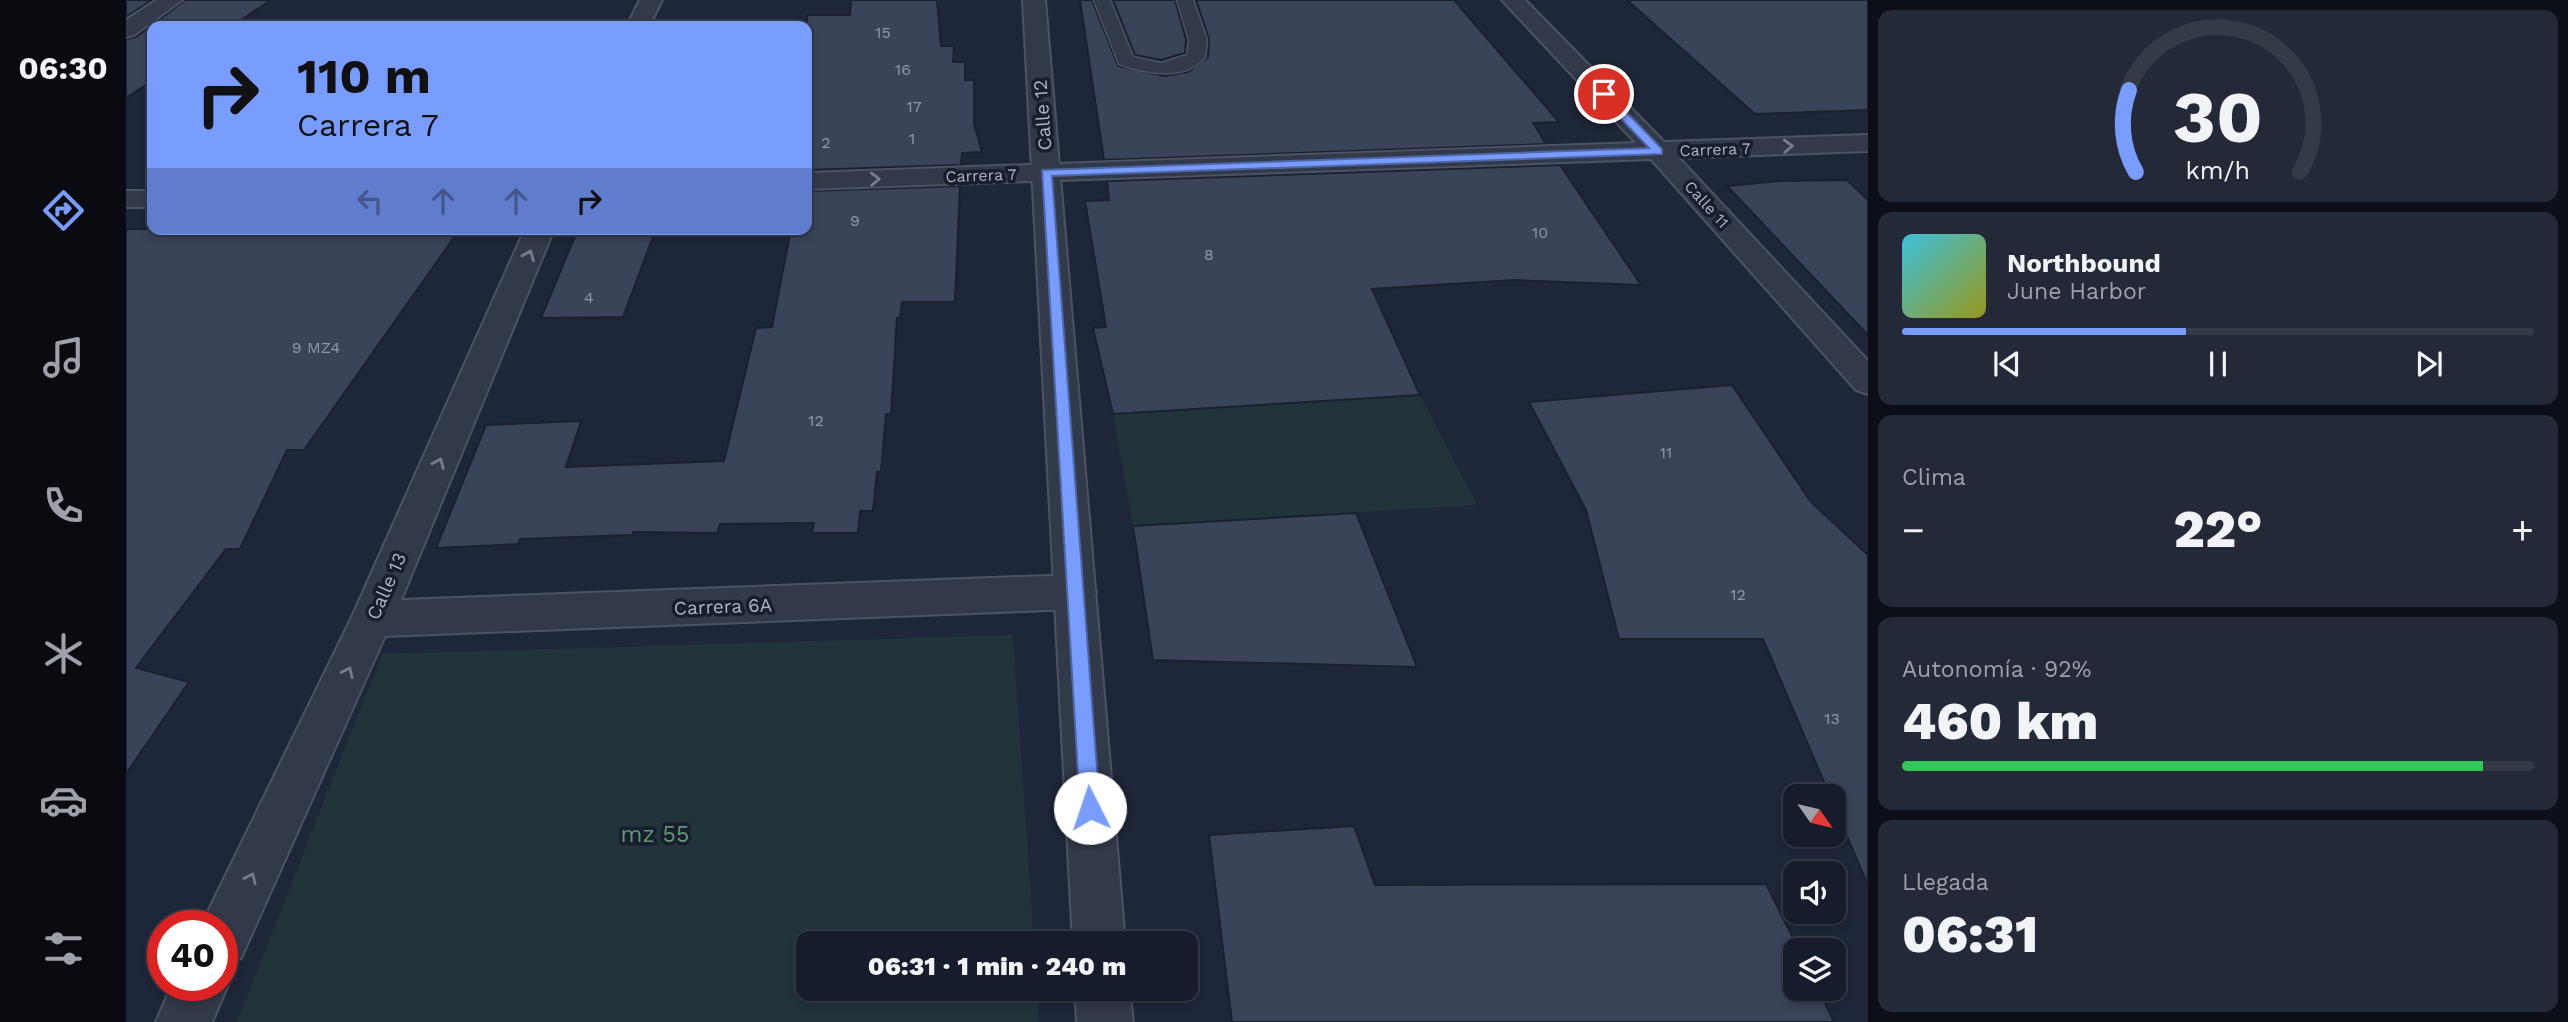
<!DOCTYPE html>
<html lang="es">
<meta charset="utf-8">
<style>
:root{--surface:#161c2b;--page:#232937;--text:#f1f3f6;--muted:#9ea1a9;--line:#353a47;--accent:#789cff}
body{margin:0;font-family:"Work Sans",sans-serif;background:var(--page);color:var(--text);height:100vh;display:flex;flex-direction:column;font-size:26px;white-space:nowrap}
*{box-sizing:border-box;margin:0}
p{font-size:23px;color:var(--muted)}
.icon{flex:none;width:38px;height:38px;fill:none;stroke:currentColor;stroke-width:2;stroke-linecap:round;stroke-linejoin:round}
.map{position:relative;flex:1;overflow:hidden}
.panel{display:flex;flex-direction:column;gap:10px;padding:10px;background:#0c0f18;width:700px}
.panel>*{flex:none}
.guide{position:absolute;left:21px;top:21px;width:665px;height:214px;border-radius:14px;box-shadow:0 4px 10px #0003,0 0 0 2px var(--line);background:#789cff;color:#111;overflow:hidden}
.needle{width:46px;rotate:124deg}
.buttons{position:absolute;left:1657px;top:784px;display:grid;gap:14px}
.buttons a{display:grid;place-items:center;width:63px;height:63px;border-radius:14px;background:var(--surface);box-shadow:0 4px 10px #0003,0 0 0 2px var(--line);font-size:35px}
.speed{position:absolute;left:21px;top:910px;display:flex;gap:14px;font-size:35px;font-weight:700;text-align:center}
.speed>*{display:grid;place-content:center;width:91px;height:91px;border-radius:50%;background:var(--surface);box-shadow:0 4px 10px #0003,0 0 0 2px var(--line);line-height:1}
.speed .limit{border:10px solid #d22;background:#fff;color:#111}
.pin{position:absolute;display:grid;place-items:center;width:60px;height:60px;color:#fff;margin:-30px;border:4px solid #fff;border-radius:50%;box-shadow:0 2px 7px #0007}
.me{position:absolute;width:77px;margin:-38px;rotate:356deg;stroke-linejoin:round;filter:drop-shadow(0 0 5px #0008)}
.turn{display:flex;align-items:center;gap:24px;height:147px;padding:0 35px;font-size:32px}
.turn .icon{width:91px;height:91px;stroke-width:2.5}
.turn b{display:block;font-size:49px;line-height:60px}
.lanes{display:flex;align-items:center;height:66px;padding:0 35px;background:#0003;justify-content:center;gap:35px;direction:ltr}
.lanes .off{opacity:.35}
.big{font-size:52px;font-weight:800;line-height:1.1}
.panel .card{flex:1;display:flex;flex-direction:column;justify-content:center;gap:10px;min-width:0;padding:0 24px;border-radius:14px;background:var(--page)}
.panel .dial{align-items:center;gap:0}
.dial svg{height:182px;overflow:visible;fill:none;stroke:var(--line);stroke-width:7;stroke-linecap:round;text-anchor:middle}
.dial text{fill:var(--text);stroke:none}
.song{display:flex;align-items:center;gap:21px}
.cover{width:84px;height:84px;border-radius:10px;background:linear-gradient(135deg,hsl(190 70% 55%),hsl(60 70% 35%))}
.played{height:7px;border-radius:4px;background:linear-gradient(90deg,var(--accent) 45%,var(--line) 45%)}
.keys{display:flex;justify-content:space-around;direction:ltr}
.heat{display:flex;justify-content:space-between;align-items:center;font-size:38px;direction:ltr}
.charge{height:10px;border-radius:5px;background:linear-gradient(90deg,#34c759 92%,var(--line) 0)}
.trip{position:absolute;left:670px;top:931px;width:402px;height:70px;border-radius:14px;background:var(--surface);box-shadow:0 4px 10px #0003,0 0 0 2px var(--line);font-weight:800;line-height:70px;text-align:center}
main{display:flex;flex:1;min-height:0}
.tabs{display:flex;flex-direction:column;width:126px;justify-content:space-around;align-items:center;background:#090b11;color:var(--muted)}
.tabs .icon{width:49px;height:49px}
.tabs .active{color:var(--accent)}
.tabs b{font-size:32px;color:var(--text)}
.map>svg:first-child{display:block}
</style>
<main>
<nav class="tabs">
<b>06:30</b>
<svg class="icon active" aria-label="directions" viewBox="0 0 24 24"><path d="M12 3l9 9-9 9-9-9zM9 14v-3h6M13 9l2 2-2 2"/></svg>
<svg class="icon" aria-label="music" viewBox="0 0 24 24"><path d="M9 18V5l10-2v13"/><circle cx="6" cy="18" r="3"/><circle cx="16" cy="16" r="3"/></svg>
<svg class="icon" aria-label="phone" viewBox="0 0 24 24"><path d="M5 4h4l2 5-3 2q2 4 5 5l2-3 5 2v4C11 20 4 13 5 4z"/></svg>
<svg class="icon" aria-label="climate" viewBox="0 0 24 24"><path d="M12 3v18M4 7l16 10M4 17L20 7"/></svg>
<svg class="icon" aria-label="car" viewBox="0 0 24 24"><path d="M5 17H2v-5l4-1 3-4h7l3 4 3 1v5h-3M9 17h6M6 11h13"/><circle cx="7" cy="17" r="2"/><circle cx="17" cy="17" r="2"/></svg>
<svg class="icon" aria-label="filters" viewBox="0 0 24 24"><path d="M4 7h16M4 17h16"/><circle cx="9" cy="7" r="2"/><circle cx="15" cy="17" r="2"/></svg>
</nav>
<div class="map">
<svg width="1742" height="1022" viewBox="0 0 1742 1022">
<rect width="100%" height="100%" fill="#1e2639"/>
<!-- green -->
<g fill="#20343a">
<polygon points="1294,395 1351,505 1007,526 987,414"/>
<polygon points="887,635 908,943 682,943 682,989 911,989 913,1022 111,1022 256,654"/>
</g>
<!-- building -->
<g fill="#3a4459" stroke="#1a202f" stroke-width="2">
<polygon points="0,0 26,0 0,17"/>
<polygon points="59,0 145,0 106,26 26,26 26,81 0,98 0,39 10,37"/>
<polygon points="725,0 811,0 815,46 828,46 827,62 839,62 839,80 848,80 848,124 856,152 836,153 835,165 681,170 681,15 724,15"/>
<polygon points="954,0 966,0 992,66 1038,76 1062,72 1082,57 1083,39 1070,0 1328,0 1433,122 1407,123 1420,144 978,160"/>
<polygon points="987,0 1049,0 1060,40 1059,53 1035,60 1009,55"/>
<polygon points="1501,0 1742,0 1742,110 1629,114"/>
<polygon points="1434,165 1515,285 1388,280 1246,289 1294,395 987,414 967,328 980,327 959,201 983,200 981,181"/>
<polygon points="1721,180 1742,200 1742,335 1601,186 1655,181"/>
<polygon points="834,186 829,302 776,302 774,318 771,318 765,414 760,414 755,472 751,472 747,511 734,511 732,533 686,533 688,523 594,524 591,533 507,532 507,535 394,539 392,544 310,548 360,425 455,421 440,467 598,461 630,328 646,327 665,229 681,229 681,191"/>
<polygon points="0,229 334,229 178,450 161,450 114,549 100,549 10,668 63,682 0,774"/>
<polygon points="452,229 530,229 497,317 415,318"/>
<polygon points="1606,385 1685,502 1742,555 1742,885 1708,806 1708,796 1704,796 1637,639 1493,639 1460,510 1403,402"/>
<polygon points="1230,513 1291,667 1027,660 1007,526"/>
<polygon points="1228,826 1249,885 1640,884 1673,950 1670,950 1670,989 1692,989 1708,1022 1106,1022 1083,835"/>
</g>
<g fill="none" stroke-linecap="round" stroke-linejoin="round">
<defs>
<path id="service" d="M 968,0 L 984,0 L 1007,57 L 1035,63 L 1061,55 L 1063,40 L 1051,0 L 1067,0 L 1081,40 L 1079,57 C 1058,82 1019,73 993,64 Z"/>
<g id="minor">
<polygon points="31,0 56,0 8,35 0,37 0,20"/>
<polygon points="514,0 536,0 523,26 501,26"/>
<polygon points="1376,0 1399,0 1538,142 1742,135 1742,151 1553,158 1742,361 1742,394 1730,390 1525,159 681,189 681,173 1510,143"/>
<rect x="0" y="191" width="26" height="16"/>
<polygon points="399,229 428,229 275,600 949,575 964,580 970,592 964,604 949,609 259,636 115,958 96,965 96,926 75,926 225,619"/>
<polygon points="96,971 102,985 86,1022 30,1022 46,985 96,985"/>
</g>
<g id="tertiary">
<polygon points="897,0 919,0 999,943 947,943"/>
<polygon points="949,989 1003,989 1007,1022 951,1022"/>
</g>
</defs>
<!-- service casing -->
<use href="#service" stroke="#4c5364" stroke-width="3"/>
<!-- minor casing -->
<use href="#minor" stroke="#4c5364" stroke-width="4"/>
<!-- tertiary casing -->
<use href="#tertiary" stroke="#4c5364" stroke-width="4"/>
<!-- service -->
<use href="#service" fill="#323949" fill-rule="evenodd"/>
<!-- minor -->
<use href="#minor" fill="#323949" fill-rule="evenodd"/>
<!-- tertiary -->
<use href="#tertiary" fill="#323949" fill-rule="evenodd"/>
</g>
<!-- one-way arrows -->
<defs><path id="oneway-chevron" d="M-2-3.5L2.5 0L-2 3.5" fill="none" stroke-width="1.6" stroke-linecap="round" stroke-linejoin="round" transform="scale(1.75)"/></defs>
<g stroke="#757c8e">
<use href="#oneway-chevron" transform="translate(1662 146) rotate(-2)"/>
<use href="#oneway-chevron" transform="translate(749 179) rotate(-2)"/>
<use href="#oneway-chevron" transform="translate(403 255) rotate(-67)"/>
<use href="#oneway-chevron" transform="translate(313 463) rotate(-67)"/>
<use href="#oneway-chevron" transform="translate(222 672) rotate(-65)"/>
<use href="#oneway-chevron" transform="translate(125 878) rotate(-65)"/>
</g>
<!-- route -->
<polygon fill="#789cff" stroke="#4e65a6" stroke-width="2" points="1474,92 1481,92 1536,149 1536,154 926,176 974,808 971,815 964,818 957,815 954,808 916,170 1523,148 1474,97"/>
<g text-anchor="middle" stroke-width="7" stroke-linejoin="round" paint-order="stroke">
<!-- number labels -->
<g font-size="16" fill="#9097ab">
<text x="757" y="38">15</text>
<text x="777" y="75">16</text>
<text x="788" y="112">17</text>
<text x="786" y="144">1</text>
<text x="700" y="148">2</text>
<text x="729" y="226">9</text>
<text x="1414" y="238">10</text>
<text x="1083" y="260">8</text>
<text x="463" y="303">4</text>
<text x="190" y="353">9 MZ4</text>
<text x="690" y="426">12</text>
<text x="1540" y="458">11</text>
<text x="1612" y="600">12</text>
<text x="1706" y="724">13</text>
</g>
<!-- far-street labels -->
<g font-size="16" fill="#acb3c6" stroke="#181e2d">
<text transform="translate(1589 149) rotate(-2)" y="6">Carrera 7</text>
<text transform="translate(855 175) rotate(-2)" y="6">Carrera 7</text>
<text transform="translate(1581 204) rotate(48)" y="6">Calle 11</text>
</g>
<!-- street labels -->
<g font-size="19" fill="#acb3c6" stroke="#181e2d">
<text transform="translate(916 115) rotate(-94)" y="7">Calle 12</text>
<text transform="translate(260 586) rotate(-66)" y="7">Calle 13</text>
<text transform="translate(597 606) rotate(-2)" y="7">Carrera 6A</text>
</g>
<!-- near-park labels -->
<g font-size="23" fill="#629875" stroke="#181e2d">
<text x="529" y="842">mz 55</text>
</g>
</g>
</svg>
<div class="buttons">
<a><svg class="needle" viewBox="-14 -14 28 28"><path d="M0-13l5 13h-10z" fill="#e53935"/><path d="M0 13l5-13h-10z" fill="#9ea1a9"/></svg></a>
<a><svg class="icon" aria-label="sound" viewBox="0 0 24 24"><path d="M4 9h4l5-4v14l-5-4H4zM17 9q2 3 0 6"/></svg></a>
<a><svg class="icon" aria-label="layers" viewBox="0 0 24 24"><path d="M12 4l9 5-9 5-9-5zM3 14l9 5 9-5"/></svg></a>
</div>
<div class="speed"><div class="limit">40</div></div>
<div class="pin" style="left:1478px;top:94px;background:#d93025"><svg class="icon" aria-label="arrive" viewBox="0 0 24 24"><path d="M6 21V4h12l-3 4 3 4H6"/></svg></div>
<svg class="me" style="left:964px;top:808px" viewBox="-20 -20 40 40"><circle r="19" fill="#fff"/><path d="M0-13L10 11 0 6-10 11z" fill="#789cff"/></svg>
<div class="trip">06:31 · 1 min · 240 m</div>
<div class="guide">
<div class="turn"><svg class="icon" aria-label="right" viewBox="0 0 24 24"><path d="M7 20v-9h11M14 6l5 5-5 5"/></svg><div><b>110 m</b>Carrera 7</div></div>
<div class="lanes"><svg class="icon off" aria-label="left" viewBox="0 0 24 24"><path d="M17 20v-9H6M10 6l-5 5 5 5"/></svg><svg class="icon off" aria-label="ahead" viewBox="0 0 24 24"><path d="M12 20V5M6 11l6-6 6 6"/></svg><svg class="icon off" aria-label="ahead" viewBox="0 0 24 24"><path d="M12 20V5M6 11l6-6 6 6"/></svg><svg class="icon" aria-label="right" viewBox="0 0 24 24"><path d="M7 20v-9h11M14 6l5 5-5 5"/></svg></div>
</div>
</div>
<section class="panel">
<div class="card dial"><svg viewBox="0 0 100 80">
<path d="M14 69A42 42 0 1 1 86 69"/>
<path d="M14 69A42 42 0 0 1 11 33" stroke="#789cff"/>
<text x="50" y="56" font-size="32" font-weight="700">30</text>
<text x="50" y="72" font-size="11">km/h</text>
</svg></div>
<div class="card">
<div class="song"><i class="cover"></i><div><b>Northbound</b><p>June Harbor</p></div></div>
<div class="played"></div>
<div class="keys"><svg class="icon" aria-label="previous" viewBox="0 0 24 24"><path d="M18 5L8 12l10 7zM5 5v14"/></svg><svg class="icon" aria-label="pause" viewBox="0 0 24 24"><path d="M8 5v14M16 5v14"/></svg><svg class="icon" aria-label="next" viewBox="0 0 24 24"><path d="M6 5l10 7-10 7zM19 5v14"/></svg></div>
</div>
<div class="card"><p>Clima</p>
<div class="heat"><a>−</a><b class="big">22°</b><a>+</a></div>
</div>
<div class="card"><p>Autonomía · 92%</p><b class="big">460 km</b><div class="charge"></div></div>
<div class="card"><p>Llegada</p><b class="big">06:31</b></div>
</section>
</main>
